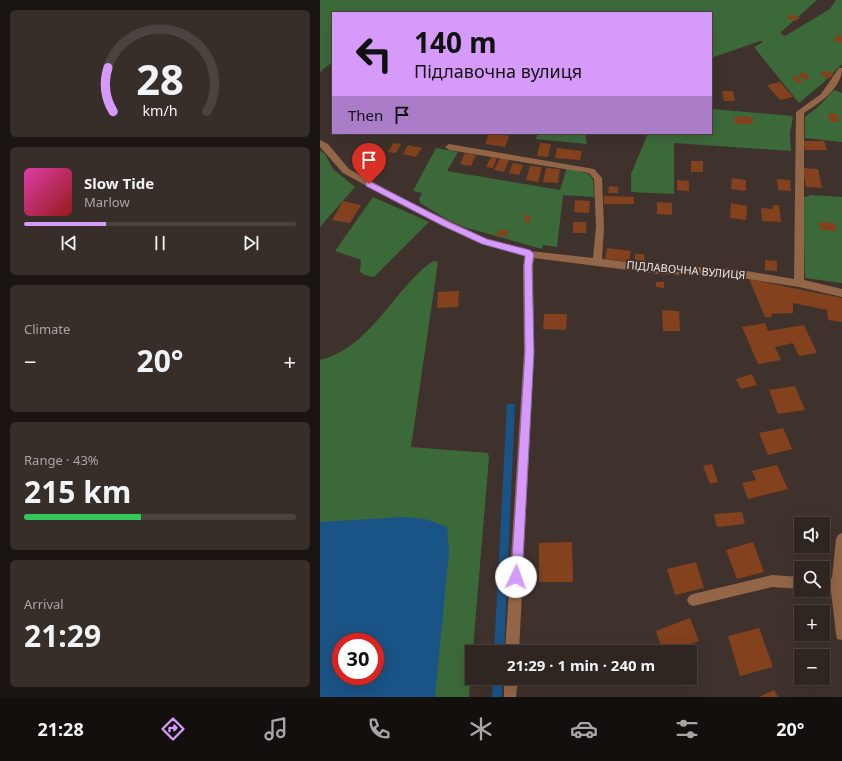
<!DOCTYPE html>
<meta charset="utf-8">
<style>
:root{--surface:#2f2621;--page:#372e2a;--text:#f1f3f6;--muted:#a7a5a5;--line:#4a433f;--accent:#d69bfa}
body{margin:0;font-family:"Noto Sans",sans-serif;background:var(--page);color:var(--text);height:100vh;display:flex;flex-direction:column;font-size:15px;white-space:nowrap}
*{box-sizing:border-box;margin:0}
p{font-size:13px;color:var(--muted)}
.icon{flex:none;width:22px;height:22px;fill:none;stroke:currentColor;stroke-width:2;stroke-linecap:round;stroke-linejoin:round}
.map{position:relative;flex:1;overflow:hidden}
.sheet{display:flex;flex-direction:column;gap:10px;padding:10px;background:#1a1512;width:320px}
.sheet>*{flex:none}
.guide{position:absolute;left:12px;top:12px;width:380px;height:122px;border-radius:0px;box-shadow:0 4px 16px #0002,0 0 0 1px var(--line);background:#d69bfa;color:#111;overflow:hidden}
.tools{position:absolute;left:474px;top:517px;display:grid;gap:8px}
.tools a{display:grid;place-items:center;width:36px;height:36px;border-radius:0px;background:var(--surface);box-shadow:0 4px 16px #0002,0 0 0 1px var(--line);font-size:20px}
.speed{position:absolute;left:12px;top:633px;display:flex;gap:8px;font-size:20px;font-weight:700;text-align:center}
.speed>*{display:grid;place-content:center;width:52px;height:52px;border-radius:50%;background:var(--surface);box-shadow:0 4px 16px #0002,0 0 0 1px var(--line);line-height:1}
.speed .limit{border:6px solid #d22;background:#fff;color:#111}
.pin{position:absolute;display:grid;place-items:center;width:34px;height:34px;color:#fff;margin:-41px -17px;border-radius:50% 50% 50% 0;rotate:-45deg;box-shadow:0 0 4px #0007}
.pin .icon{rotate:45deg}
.me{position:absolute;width:44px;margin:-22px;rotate:3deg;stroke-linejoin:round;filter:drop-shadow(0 0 3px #0008)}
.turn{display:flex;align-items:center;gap:14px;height:84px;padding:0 16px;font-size:18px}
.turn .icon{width:52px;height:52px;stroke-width:2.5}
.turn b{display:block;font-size:28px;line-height:34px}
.then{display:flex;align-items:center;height:38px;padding:0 16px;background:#0003;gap:8px;font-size:15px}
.big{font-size:30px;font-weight:700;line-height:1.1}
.sheet .card{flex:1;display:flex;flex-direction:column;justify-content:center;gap:6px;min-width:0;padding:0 14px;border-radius:6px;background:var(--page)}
.sheet .dial{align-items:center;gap:0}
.dial svg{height:104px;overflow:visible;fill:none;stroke:var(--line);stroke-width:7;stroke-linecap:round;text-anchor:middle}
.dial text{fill:var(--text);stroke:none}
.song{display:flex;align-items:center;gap:12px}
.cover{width:48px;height:48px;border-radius:6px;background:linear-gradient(135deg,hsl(320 70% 55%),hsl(0 70% 35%))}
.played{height:4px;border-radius:2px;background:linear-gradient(90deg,var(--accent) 30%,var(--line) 30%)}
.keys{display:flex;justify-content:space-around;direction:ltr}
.heat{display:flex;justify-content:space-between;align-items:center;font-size:22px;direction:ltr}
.charge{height:6px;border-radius:3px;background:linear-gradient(90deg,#34c759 43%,var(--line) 0)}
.trip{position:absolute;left:145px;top:645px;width:232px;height:40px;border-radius:0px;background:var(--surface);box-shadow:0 4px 16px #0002,0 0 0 1px var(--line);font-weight:700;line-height:40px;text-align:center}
.menu{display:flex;height:64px;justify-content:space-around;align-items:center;background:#130f0d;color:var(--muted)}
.menu .icon{width:28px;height:28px}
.menu .on{color:var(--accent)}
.menu b{font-size:18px;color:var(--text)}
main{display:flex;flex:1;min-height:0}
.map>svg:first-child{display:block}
</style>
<main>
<section class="sheet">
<div class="card dial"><svg viewBox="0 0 100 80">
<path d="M14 69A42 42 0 1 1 86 69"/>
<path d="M14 69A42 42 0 0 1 10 35" stroke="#d69bfa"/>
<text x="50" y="56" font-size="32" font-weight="700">28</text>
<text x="50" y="72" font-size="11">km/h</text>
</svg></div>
<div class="card">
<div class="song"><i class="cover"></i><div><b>Slow Tide</b><p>Marlow</p></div></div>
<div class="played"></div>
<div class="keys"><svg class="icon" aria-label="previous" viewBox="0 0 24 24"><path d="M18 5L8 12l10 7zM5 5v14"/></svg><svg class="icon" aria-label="pause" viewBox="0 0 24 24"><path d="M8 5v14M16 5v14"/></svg><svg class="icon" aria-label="next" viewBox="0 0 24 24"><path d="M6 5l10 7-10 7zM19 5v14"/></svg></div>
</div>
<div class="card"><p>Climate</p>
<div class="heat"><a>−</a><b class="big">20°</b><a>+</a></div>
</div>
<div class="card"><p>Range · 43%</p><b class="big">215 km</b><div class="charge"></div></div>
<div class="card"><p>Arrival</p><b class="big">21:29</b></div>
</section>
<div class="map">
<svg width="522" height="697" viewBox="0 0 522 697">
<rect width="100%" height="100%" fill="#3f322c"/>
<!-- green -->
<g fill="#3c693a" fill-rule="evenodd">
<polygon points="0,0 497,0 460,33 465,36 510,9 516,0 522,0 522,64 504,82 479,103 434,47 443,42 440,41 391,58 391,13 13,13 13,64 11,63 0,72"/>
<polygon points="514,90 522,93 522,142 485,138 485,117 499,106"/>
<polygon points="391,109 473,116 470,134 471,151 354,143 354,194 311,192 311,174 328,133 391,133"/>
<polygon points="218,133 265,133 267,144 216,139"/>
<polygon points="116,148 138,152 127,171 240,190 247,168 269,174 273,180 274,197 243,195 237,247 223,245 222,249 144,227 125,218 100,203 99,199 102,193 93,191"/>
<polygon points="0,150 5,154 13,169 35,187 0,227"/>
<polygon points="491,195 522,197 522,283 485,278 483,198"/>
<polygon points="53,197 109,222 54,277 44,275 40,272 41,260 15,251"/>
<path d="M 113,261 L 118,262 L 91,447 L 168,453 L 169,457 L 149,697 L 0,697 L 0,360 C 52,347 73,289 113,261 ZM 21,642 L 55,642 L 55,676 L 21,676 Z"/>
</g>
<!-- water -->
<g fill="#1a5386" fill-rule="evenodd">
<polygon points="187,404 195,404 184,652 174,652"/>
<path d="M 84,517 L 105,519 L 127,527 L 129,551 L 115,697 L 0,697 L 0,522 ZM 21,642 L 55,642 L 55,676 L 21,676 Z"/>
<polygon points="173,678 183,678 182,697 172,697"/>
</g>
<!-- building -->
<g fill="#83411d">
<polygon points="471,14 480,18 475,21 467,18"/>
<polygon points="517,35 522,37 522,43 513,40"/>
<polygon points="506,70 514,75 508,79 500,74"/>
<polygon points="483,72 491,78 485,80 478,75"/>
<polygon points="476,76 483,81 478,83 471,78"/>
<polygon points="460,82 473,97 460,100 447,85"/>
<polygon points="402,91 413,91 415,101 404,101"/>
<polygon points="508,113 518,114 519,122 510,122"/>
<polygon points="414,116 432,117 433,124 415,124"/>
<polygon points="169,133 189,136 185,147 165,144"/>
<polygon points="483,141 504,141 507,150 485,150"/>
<polygon points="73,143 81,144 76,153 68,152"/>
<polygon points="220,143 231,144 228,157 217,156"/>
<polygon points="88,145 102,148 96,157 83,154"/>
<polygon points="237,148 262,151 260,160 235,158"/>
<polygon points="145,153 156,155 151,166 140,164"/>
<polygon points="171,157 177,158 173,168 166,167"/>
<polygon points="180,158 189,160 184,172 174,170"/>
<rect x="371" y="161" width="12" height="11"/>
<polygon points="193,163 203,165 199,175 189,173"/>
<polygon points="210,166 222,167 218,182 206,180"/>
<polygon points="226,168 240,169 238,183 223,182"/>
<polygon points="483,168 498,169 502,188 486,187"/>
<polygon points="412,178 426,180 426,191 411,189"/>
<polygon points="457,179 470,180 471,191 458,190"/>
<polygon points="357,180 369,181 369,191 357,190"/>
<polygon points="289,186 298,187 298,193 288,193"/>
<polygon points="284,196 314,197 314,204 284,204"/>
<polygon points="255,200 270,201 269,213 254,212"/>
<polygon points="23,201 41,205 30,223 12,220"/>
<polygon points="337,202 352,203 352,215 337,214"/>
<polygon points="411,203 427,206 426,220 410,218"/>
<polygon points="453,205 459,205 461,222 442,221 441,208 453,209"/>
<polygon points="205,215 210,215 210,222 204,222"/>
<rect x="253" y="222" width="13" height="11"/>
<polygon points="499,222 515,223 517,231 500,230"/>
<polygon points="178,230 188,230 187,236 177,236"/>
<polygon points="287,248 311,251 309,262 285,259"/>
<polygon points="315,254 324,254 325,263 318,263 317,260 315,260"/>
<polygon points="445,260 457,261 457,271 445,270"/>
<polygon points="429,279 522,298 522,322 508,320 507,310 473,303 473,313 451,314 452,317 445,317"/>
<polygon points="336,282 344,282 344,288 336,287"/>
<polygon points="139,291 138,307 117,308 118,292"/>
<polygon points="342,310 359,311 360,331 343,331"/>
<polygon points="224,314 247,314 246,330 223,329"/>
<polygon points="445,323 448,331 484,325 497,353 479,356 473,343 455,347 461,360 438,364 422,327"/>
<polygon points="432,374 437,385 421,389 416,379"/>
<polygon points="475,386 485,410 458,414 449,390"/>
<polygon points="463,428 472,449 448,455 439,433"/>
<polygon points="392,464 398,482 390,484 383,466"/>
<polygon points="457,465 468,489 428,499 422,483 436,480 432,471"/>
<polygon points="422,512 425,524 397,527 394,514"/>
<polygon points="252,542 253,582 219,582 219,543"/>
<polygon points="433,542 444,572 417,579 406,550"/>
<polygon points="376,562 384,588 355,595 347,569"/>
<polygon points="370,618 379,641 349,652 343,652 336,631"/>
<polygon points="439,628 453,667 420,676 408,636"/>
<polygon points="454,690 458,697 439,697"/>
</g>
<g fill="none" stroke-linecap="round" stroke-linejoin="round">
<!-- minor -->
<g fill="#936647" fill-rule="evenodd">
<path d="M 519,68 L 522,68 C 522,89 499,103 484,113 L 484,280 L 522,289 L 522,297 L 479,287 L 409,276 L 340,274 L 214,258 L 213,266 L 214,352 L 199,652 L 185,652 L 204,352 L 203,266 L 205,256 L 162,244 L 80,204 L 23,173 L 0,147 L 0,140 L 8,144 L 29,169 L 86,200 L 167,239 L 210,251 L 273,258 L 276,227 L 274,179 L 269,173 L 129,150 L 125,147 L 129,144 L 274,169 L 282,178 L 284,227 L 282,259 L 340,266 L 409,268 L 474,279 L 476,112 L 501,94 Z"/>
<polygon points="522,533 522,640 517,639 516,634 511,591 502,590 503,578 512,578 516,539 518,535"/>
<polygon points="452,575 481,577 481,589 452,587 373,606 369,604 367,600 369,596 373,594"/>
<polygon points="184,678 198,678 196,697 184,697"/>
</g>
</g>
<!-- route -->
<polygon fill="#d69bfa" stroke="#8b65a2" points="49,181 129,222 167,239 210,250 214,254 212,266 214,352 202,577 200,581 196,582 192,581 191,577 205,352 204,266 205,256 162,244 123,226 46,186 46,182"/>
<g text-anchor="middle" stroke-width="4" stroke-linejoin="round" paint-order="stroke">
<!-- street labels -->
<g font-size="11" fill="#f0e7e3" stroke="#3f322c">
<text transform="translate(366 270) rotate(5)" y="4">ПІДЛАВОЧНА ВУЛИЦЯ</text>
</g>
</g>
</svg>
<div class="tools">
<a><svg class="icon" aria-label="sound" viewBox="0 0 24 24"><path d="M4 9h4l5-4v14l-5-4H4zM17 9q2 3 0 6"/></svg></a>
<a><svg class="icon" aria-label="search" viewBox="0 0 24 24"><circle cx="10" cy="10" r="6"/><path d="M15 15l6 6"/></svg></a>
<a>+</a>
<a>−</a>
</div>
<div class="speed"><div class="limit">30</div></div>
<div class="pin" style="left:49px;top:184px;background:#d93025"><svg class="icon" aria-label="arrive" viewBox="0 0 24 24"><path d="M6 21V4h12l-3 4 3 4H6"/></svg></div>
<svg class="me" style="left:196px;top:577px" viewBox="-20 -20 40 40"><circle r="19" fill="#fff"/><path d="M0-13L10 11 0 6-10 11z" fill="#d69bfa"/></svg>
<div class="trip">21:29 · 1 min · 240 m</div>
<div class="guide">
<div class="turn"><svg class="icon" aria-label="left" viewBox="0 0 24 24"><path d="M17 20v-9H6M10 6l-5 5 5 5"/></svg><div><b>140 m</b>Підлавочна вулиця</div></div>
<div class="then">Then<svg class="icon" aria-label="arrive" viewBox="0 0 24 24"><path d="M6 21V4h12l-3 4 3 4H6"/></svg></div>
</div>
</div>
</main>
<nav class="menu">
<b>21:28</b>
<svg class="icon on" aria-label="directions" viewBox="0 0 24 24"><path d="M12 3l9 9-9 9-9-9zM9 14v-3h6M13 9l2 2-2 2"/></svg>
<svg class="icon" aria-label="music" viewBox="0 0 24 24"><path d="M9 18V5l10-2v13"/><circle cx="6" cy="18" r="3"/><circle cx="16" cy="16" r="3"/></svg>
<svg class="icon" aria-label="phone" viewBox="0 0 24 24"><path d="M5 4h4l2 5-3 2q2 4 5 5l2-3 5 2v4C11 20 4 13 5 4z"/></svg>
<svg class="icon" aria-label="climate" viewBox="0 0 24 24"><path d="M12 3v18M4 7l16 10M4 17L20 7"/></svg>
<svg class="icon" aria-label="car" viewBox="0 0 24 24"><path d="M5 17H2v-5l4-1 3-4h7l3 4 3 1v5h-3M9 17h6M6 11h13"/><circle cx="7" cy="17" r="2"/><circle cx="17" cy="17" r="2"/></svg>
<svg class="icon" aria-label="filters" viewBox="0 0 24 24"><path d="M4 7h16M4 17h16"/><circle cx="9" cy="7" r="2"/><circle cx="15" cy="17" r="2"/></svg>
<b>20°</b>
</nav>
